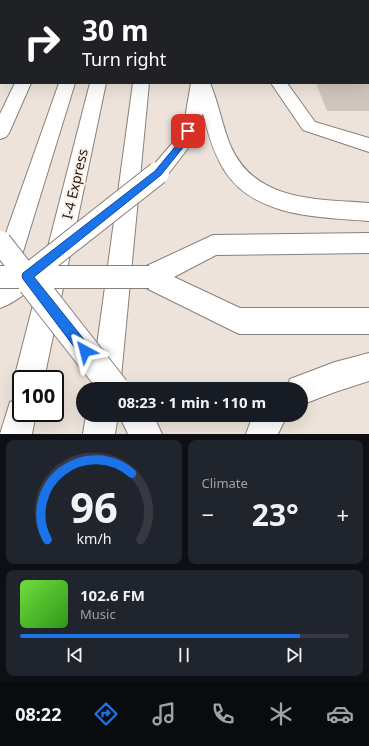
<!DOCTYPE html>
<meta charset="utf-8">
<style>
:root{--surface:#171b24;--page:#20242c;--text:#f1f3f6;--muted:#9ea1a6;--line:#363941;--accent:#1a73e8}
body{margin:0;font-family:"Noto Sans",sans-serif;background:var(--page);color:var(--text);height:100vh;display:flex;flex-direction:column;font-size:15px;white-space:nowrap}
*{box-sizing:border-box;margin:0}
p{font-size:13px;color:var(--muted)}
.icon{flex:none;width:22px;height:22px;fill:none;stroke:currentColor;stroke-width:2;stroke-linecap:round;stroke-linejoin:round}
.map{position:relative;height:434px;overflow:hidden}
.details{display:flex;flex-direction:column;gap:6px;padding:6px;background:#0d0f14;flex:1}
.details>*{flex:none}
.guide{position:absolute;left:0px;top:0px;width:369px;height:84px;box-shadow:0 4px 16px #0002;background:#202124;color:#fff;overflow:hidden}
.speed{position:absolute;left:12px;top:370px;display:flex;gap:8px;font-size:20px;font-weight:700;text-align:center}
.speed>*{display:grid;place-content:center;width:52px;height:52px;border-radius:50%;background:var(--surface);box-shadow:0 4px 16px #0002;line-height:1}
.speed .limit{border:2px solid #111;border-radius:6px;background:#fff;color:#111}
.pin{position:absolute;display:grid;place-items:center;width:34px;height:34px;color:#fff;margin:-17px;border-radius:8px;box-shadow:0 2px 6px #0006}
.me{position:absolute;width:44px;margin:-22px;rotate:322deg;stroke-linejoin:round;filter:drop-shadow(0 0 3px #0008)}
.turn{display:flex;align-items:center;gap:14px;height:84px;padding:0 16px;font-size:18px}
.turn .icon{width:52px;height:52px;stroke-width:2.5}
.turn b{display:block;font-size:28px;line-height:34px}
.big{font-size:30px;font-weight:700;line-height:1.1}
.details .card{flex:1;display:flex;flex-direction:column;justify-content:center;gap:6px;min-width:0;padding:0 14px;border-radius:8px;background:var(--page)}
.details .dial{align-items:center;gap:0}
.dial svg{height:104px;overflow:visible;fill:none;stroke:var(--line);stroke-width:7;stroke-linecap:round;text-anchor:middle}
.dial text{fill:var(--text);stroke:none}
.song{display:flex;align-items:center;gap:12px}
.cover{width:48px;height:48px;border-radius:6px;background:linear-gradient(135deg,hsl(100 70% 55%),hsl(110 70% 35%))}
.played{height:4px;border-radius:2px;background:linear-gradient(90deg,var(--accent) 85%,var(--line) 85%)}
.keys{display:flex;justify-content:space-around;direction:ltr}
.heat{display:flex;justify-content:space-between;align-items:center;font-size:22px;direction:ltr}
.details .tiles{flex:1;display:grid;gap:6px;grid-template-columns:1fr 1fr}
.card:last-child{grid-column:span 2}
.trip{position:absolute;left:76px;top:382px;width:232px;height:40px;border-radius:20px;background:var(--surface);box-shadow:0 4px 16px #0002;font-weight:700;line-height:40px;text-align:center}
.tabs{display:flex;height:64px;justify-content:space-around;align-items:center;background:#090b0e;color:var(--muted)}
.tabs .icon{width:28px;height:28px}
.tabs .active{color:var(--accent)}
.tabs b{font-size:18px;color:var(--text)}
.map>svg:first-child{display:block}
</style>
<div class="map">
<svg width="369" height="434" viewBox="0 0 369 434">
<rect width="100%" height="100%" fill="#ede3da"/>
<!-- building -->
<polygon fill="#cfc5bd" points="316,83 369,83 369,111 327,111"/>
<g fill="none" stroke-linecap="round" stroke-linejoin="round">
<defs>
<g id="minor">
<rect x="227" y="0" width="12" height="1"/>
<rect x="368" y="18" width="1" height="8"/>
<polygon points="271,83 287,83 315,122 369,138 369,152 303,130"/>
</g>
<polygon id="primary" points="369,233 369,253 216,255 174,277 240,308 369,308 369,334 239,334 140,285 137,277 140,269 213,235"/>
<g id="motorway">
<rect x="111" y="0" width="12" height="1"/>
<rect x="145" y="0" width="12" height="1"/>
<rect x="184" y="0" width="12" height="1"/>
<polygon points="15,83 31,83 9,133 6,137 0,139 0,114"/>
<path d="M 59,83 L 75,83 L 18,268 L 27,265 L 36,268 L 39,276 C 33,290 14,303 0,308 L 0,281 L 1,280 L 0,279 L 0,250 Z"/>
<polygon points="90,83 106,83 44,379 21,379 21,390 19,389 14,379"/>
<polygon points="133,83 149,83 120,388 91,389"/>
<path d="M 191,83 L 210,83 C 219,104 222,126 231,147 C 256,202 317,199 369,203 L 369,221 C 321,217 257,218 226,173 C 214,155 208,134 203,113 L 192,143 L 165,178 L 158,181 L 151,178 L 148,173 L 151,168 L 175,140 L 185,118 Z"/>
<polygon points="369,353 369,381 335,392 301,405 301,389 286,389 290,379 335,362"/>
<polygon points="21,398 21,413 36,413 32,434 0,434 10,402"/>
<polygon points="86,415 118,415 115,434 83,434"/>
<polygon points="119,415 153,415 162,434 128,434"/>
<polygon points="253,415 287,415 278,434 246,434"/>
</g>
</defs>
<!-- minor casing -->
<use href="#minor" stroke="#898079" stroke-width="2"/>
<!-- primary casing -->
<use href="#primary" stroke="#898079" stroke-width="2"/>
<!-- motorway casing -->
<use href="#motorway" stroke="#898079" stroke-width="2"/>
<!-- minor -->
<use href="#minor" fill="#fff" fill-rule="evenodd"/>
<!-- primary -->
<use href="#primary" fill="#fff" fill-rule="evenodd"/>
<!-- motorway -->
<use href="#motorway" fill="#fff" fill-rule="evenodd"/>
<defs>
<polyline id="primary-bridge" points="0,277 149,277"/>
<g id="motorway-bridge-far1">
<polyline points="0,242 33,284"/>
<polyline points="27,276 158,173"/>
</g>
<polyline id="motorway-bridge" points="32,283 115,389"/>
</defs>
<!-- primary-bridge casing -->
<use href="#primary-bridge" stroke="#898079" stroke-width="24" stroke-linecap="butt"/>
<!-- motorway-bridge-far1 casing -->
<use href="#motorway-bridge-far1" stroke="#898079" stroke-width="24" stroke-linecap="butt"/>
<!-- motorway-bridge casing -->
<use href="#motorway-bridge" stroke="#898079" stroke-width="30" stroke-linecap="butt"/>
<!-- primary-bridge -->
<use href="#primary-bridge" stroke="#fff" stroke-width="22"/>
<!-- motorway-bridge-far1 -->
<use href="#motorway-bridge-far1" stroke="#fff" stroke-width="22"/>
<!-- motorway-bridge -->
<use href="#motorway-bridge" stroke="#fff" stroke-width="28"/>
</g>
<!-- route -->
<polygon fill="#1a73e8" stroke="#114b97" points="188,128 192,131 185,145 161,175 34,277 90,347 91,351 90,356 85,357 81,356 23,279 22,276 23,273 155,171 179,142 186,129"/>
<g text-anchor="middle" stroke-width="4" stroke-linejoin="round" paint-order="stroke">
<!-- street labels -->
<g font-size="14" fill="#1e1a17" stroke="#faf0e7">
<text transform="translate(75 184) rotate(-77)" y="5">I-4 Express</text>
</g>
</g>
</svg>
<div class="speed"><div class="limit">100</div></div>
<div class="pin" style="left:188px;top:131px;background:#d93025"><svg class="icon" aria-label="arrive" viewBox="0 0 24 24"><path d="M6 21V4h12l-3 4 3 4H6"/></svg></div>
<svg class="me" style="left:85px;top:351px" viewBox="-20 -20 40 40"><path d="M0-17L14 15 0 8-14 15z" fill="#1a73e8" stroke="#fff" stroke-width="4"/></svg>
<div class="trip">08:23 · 1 min · 110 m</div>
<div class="guide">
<div class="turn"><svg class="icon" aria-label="right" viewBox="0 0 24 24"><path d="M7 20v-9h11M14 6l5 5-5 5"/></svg><div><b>30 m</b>Turn right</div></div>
</div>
</div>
<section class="details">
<div class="tiles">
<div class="card dial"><svg viewBox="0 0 100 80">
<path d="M14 69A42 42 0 1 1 86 69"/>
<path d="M14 69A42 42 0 0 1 79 18" stroke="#1a73e8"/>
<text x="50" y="56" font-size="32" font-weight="700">96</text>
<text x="50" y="72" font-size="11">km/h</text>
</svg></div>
<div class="card"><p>Climate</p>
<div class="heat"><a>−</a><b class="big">23°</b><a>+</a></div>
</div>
<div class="card">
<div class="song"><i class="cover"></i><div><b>102.6 FM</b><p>Music</p></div></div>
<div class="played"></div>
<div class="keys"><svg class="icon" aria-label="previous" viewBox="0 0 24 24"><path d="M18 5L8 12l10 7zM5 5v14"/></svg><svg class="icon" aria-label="pause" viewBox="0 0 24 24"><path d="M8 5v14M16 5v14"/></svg><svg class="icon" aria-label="next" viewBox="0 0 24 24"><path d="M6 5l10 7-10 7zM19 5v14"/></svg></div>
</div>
</div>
</section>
<nav class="tabs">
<b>08:22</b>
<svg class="icon active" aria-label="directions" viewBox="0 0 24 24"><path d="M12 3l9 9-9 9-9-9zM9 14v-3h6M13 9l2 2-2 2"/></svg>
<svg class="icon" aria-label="music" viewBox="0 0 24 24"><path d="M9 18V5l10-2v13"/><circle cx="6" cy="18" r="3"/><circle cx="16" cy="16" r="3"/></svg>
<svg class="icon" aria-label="phone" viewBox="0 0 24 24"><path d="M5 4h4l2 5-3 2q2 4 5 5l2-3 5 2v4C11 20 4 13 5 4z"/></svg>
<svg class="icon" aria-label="climate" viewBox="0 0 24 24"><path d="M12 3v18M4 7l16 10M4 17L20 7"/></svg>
<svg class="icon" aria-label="car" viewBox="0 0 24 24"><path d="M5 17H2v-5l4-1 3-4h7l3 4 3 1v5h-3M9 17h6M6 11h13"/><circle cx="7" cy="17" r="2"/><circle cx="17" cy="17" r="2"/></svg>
</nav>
